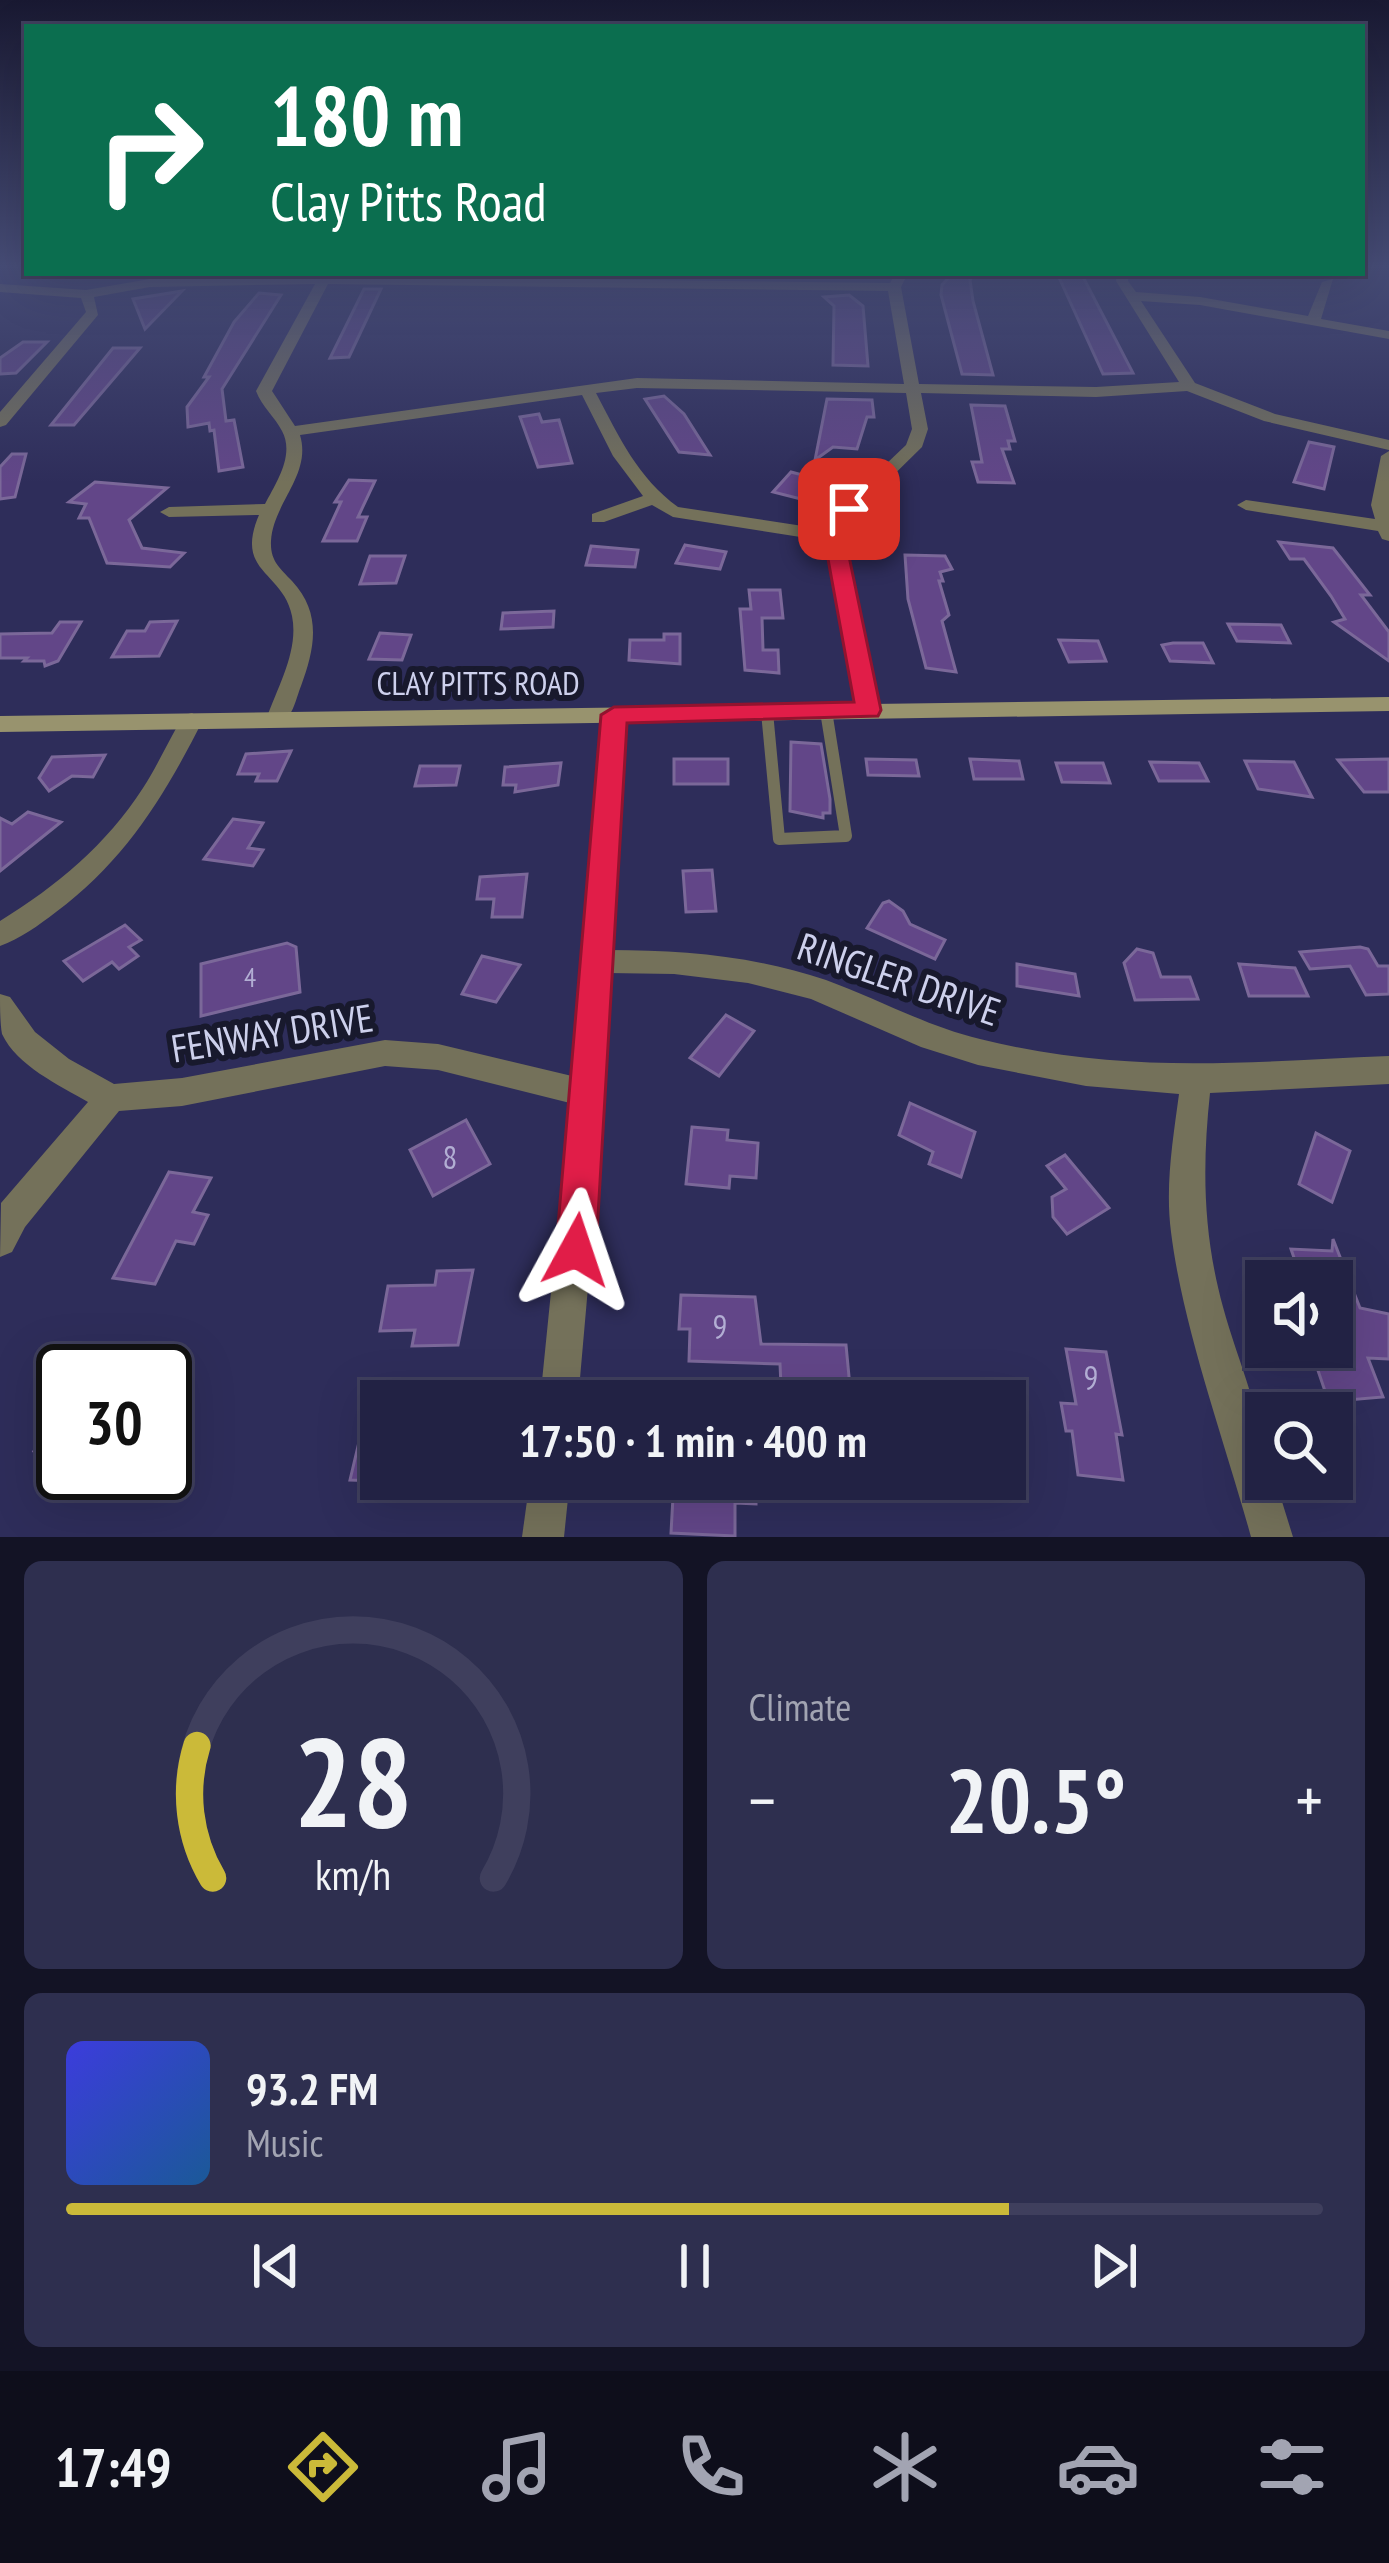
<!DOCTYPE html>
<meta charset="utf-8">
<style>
:root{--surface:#224;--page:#2e2f4f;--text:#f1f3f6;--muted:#a2a4b2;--line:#3f3f5d;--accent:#cbba39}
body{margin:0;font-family:"PT Sans Narrow",sans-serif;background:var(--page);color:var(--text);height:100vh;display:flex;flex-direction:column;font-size:45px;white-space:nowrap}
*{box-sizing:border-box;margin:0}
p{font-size:39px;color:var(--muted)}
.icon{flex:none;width:66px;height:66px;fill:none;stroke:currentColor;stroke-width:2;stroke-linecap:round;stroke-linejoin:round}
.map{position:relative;height:1537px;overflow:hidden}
.side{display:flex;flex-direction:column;gap:24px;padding:24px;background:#131325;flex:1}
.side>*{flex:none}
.guide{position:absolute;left:24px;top:24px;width:1341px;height:252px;border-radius:0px;box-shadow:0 12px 48px #0002,0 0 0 3px var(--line);background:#0b6e4f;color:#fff;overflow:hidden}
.buttons{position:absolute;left:1245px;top:1260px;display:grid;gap:24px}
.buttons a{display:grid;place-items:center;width:108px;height:108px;border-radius:0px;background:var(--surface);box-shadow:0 12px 48px #0002,0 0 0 3px var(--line);font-size:60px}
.speed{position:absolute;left:36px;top:1344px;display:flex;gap:24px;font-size:60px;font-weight:700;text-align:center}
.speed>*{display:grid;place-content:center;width:156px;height:156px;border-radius:50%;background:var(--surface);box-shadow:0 12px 48px #0002,0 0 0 3px var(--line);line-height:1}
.speed .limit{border:6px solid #111;border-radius:18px;background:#fff;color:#111}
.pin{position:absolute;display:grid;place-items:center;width:102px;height:102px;color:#fff;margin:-51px;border-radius:24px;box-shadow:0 6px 18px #0006}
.me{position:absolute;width:132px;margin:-66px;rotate:5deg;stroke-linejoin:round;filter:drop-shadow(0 0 9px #0008)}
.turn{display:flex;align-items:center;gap:42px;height:252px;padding:0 48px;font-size:54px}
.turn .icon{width:156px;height:156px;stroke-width:2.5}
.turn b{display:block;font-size:84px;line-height:102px}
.big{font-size:90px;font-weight:700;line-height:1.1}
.side .tile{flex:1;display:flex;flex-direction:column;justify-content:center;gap:18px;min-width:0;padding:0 42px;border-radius:18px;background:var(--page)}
.side .dial{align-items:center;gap:0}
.dial svg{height:312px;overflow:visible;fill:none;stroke:var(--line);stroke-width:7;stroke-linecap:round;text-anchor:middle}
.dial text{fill:var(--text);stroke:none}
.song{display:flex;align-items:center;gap:36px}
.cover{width:144px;height:144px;border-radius:18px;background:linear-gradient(135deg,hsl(240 70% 55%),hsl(210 70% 35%))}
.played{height:12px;border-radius:6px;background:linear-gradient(90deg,var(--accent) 75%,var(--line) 75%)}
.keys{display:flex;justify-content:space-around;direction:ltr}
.heat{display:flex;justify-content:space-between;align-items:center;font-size:66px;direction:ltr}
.side .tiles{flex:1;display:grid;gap:24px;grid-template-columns:1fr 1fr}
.tile:last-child{grid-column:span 2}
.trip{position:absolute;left:360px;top:1380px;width:666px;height:120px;border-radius:0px;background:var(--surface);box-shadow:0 12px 48px #0002,0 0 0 3px var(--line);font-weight:700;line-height:120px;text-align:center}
.tabs{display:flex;height:192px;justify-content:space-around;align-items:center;background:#0e0e1b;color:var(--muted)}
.tabs .icon{width:84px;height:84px}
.tabs .current{color:var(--accent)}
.tabs b{font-size:54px;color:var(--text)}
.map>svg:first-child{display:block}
</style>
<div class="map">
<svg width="1389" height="1537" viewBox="0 0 1389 1537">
<rect width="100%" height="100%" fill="#2e2d5a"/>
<!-- building -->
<g fill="#624688" stroke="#7b6899" stroke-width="3">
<polygon points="953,273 975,273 970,280 973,301 993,375 962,374 941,295 942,285"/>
<polygon points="1057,273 1081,273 1133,373 1103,374"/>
<polygon points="364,289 381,289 349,357 330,358"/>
<polygon points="182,291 145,329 133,299"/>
<polygon points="259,293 281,295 222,389 226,421 234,420 243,467 219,471 214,430 210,431 209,423 188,427 187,407 209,377 204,377 234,322"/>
<polygon points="849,295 863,306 868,366 833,365 834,306 824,297"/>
<polygon points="23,342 47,342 16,373 0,374 0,358"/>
<polygon points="113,348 140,348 74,425 51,425"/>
<polygon points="664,396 684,414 710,455 679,452 645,399"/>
<polygon points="827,399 872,400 874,417 867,417 857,449 833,447 815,460"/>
<polygon points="971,405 1005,406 1015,441 1008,441 1010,449 1002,449 1014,483 978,482 972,462 982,462"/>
<polygon points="539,414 542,422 559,420 572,463 538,467 520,417"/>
<polygon points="1309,442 1334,447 1324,489 1294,482"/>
<polygon points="12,454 26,454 15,497 0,499 0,467"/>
<polygon points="791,472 826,481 809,501 773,492"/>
<polygon points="349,480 375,481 358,517 367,517 357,541 323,541 341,502 335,502"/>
<polygon points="95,482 167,488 129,520 142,548 184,553 170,567 107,563 89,518 79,518 86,504 69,502"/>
<polygon points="1279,542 1333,548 1370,595 1361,595 1389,632 1389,661 1334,622 1345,619 1331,596 1304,559 1290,559"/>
<polygon points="685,545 726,552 720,569 676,563"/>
<polygon points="591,546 638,550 635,567 586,565"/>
<polygon points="905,555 945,556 952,569 940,572 943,581 939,581 949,615 942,621 956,672 926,668 908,599"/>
<polygon points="370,556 405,556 396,583 360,584"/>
<polygon points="749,590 780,590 783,618 762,618 763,650 778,650 779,673 745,670 740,609 751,609"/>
<polygon points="554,611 553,627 501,629 503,613"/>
<polygon points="177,621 159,656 112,657 127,631 145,631 150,622"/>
<polygon points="60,622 81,622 58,661 45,666 44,661 24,661 27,658 0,658 0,634 52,633"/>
<polygon points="1228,624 1281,625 1290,643 1237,641"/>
<polygon points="380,633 411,635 402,660 369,659"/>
<polygon points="664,634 680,634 680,664 629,660 630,640 664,640"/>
<polygon points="1059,640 1098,641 1106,661 1069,662"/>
<polygon points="1173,643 1203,643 1213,663 1170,661 1162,645"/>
<polygon points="791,742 821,744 830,799 830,813 823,813 823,818 790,811"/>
<polygon points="291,751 277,781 256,781 259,774 238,774 246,754"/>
<polygon points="105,755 93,777 72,776 49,791 39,778 52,757"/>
<rect x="674" y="759" width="54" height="25"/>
<polygon points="866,759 916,760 919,776 868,775"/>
<polygon points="970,759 1019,761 1023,779 974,779"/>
<polygon points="1389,759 1389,792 1364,792 1338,760"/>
<polygon points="1245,761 1294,762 1312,797 1258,789"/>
<polygon points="1150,762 1199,763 1208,781 1159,781"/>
<polygon points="561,763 558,785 515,792 516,785 503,785 505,767"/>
<polygon points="1056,763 1103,763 1110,783 1062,782"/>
<polygon points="420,766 460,766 456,785 415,786"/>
<polygon points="28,812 61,822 0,871 0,818 12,824"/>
<polygon points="233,819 263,823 248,848 263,850 253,866 204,859"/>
<polygon points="712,870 716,911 686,912 683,871"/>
<polygon points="527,874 522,917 492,917 494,899 477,899 480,877"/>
<polygon points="889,901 903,911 910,924 945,940 935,959 867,928 883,903"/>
<polygon points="125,925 141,940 129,947 138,956 119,969 112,962 83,981 64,961"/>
<polygon points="287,943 296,947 300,992 201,1016 201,964"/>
<polygon points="1360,947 1368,949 1378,966 1389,966 1389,994 1366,995 1350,966 1310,969 1300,952"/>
<polygon points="1137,949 1153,953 1161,977 1190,977 1198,999 1135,1000 1124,963"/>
<polygon points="482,956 520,965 496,1002 462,994"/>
<polygon points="1017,964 1075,974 1079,996 1017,986"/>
<polygon points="1239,964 1295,968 1308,996 1249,996"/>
<polygon points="726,1015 754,1031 719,1076 690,1058"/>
<polygon points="910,1103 975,1132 961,1177 929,1164 933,1152 899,1135"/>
<polygon points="466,1120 490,1164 433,1196 410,1150"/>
<polygon points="692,1127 728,1130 727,1140 758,1143 756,1178 730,1176 729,1188 686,1184"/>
<polygon points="1316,1133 1350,1151 1332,1202 1299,1184"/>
<polygon points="1065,1155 1109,1208 1067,1234 1053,1217 1052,1197 1066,1189 1047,1166"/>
<polygon points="169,1172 211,1178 193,1212 208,1215 194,1244 176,1241 155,1284 113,1278"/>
<polygon points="1333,1239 1360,1308 1389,1314 1389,1359 1368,1358 1383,1397 1348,1400 1346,1394 1326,1394 1310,1347 1332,1347 1332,1281 1302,1281 1291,1249 1332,1251"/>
<polygon points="473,1270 458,1345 412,1346 415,1330 380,1331 388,1286 435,1285 437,1271"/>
<polygon points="681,1295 755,1297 761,1344 846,1345 850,1387 781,1386 780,1364 689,1361 690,1329 679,1329"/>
<polygon points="1066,1349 1106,1352 1122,1435 1116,1434 1123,1480 1078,1475 1072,1431 1066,1431 1061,1403 1076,1404"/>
<polygon points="63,1400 63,1459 34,1451"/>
<polygon points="359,1442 381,1443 381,1481 350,1480"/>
<polygon points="674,1479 756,1479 756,1504 735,1503 735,1536 671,1533"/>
</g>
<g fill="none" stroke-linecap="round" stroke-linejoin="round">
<!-- lane -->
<polyline stroke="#74715a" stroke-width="12" points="767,712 779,839 846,836 826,711"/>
<!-- street -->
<g fill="#74715a" fill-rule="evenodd">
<path d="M 896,273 L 907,275 L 901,287 L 919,384 L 1096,387 L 1179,382 L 1116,281 L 1117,273 L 1129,273 L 1128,281 L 1136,292 L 1200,297 L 1308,316 L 1322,282 L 1333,279 L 1321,319 L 1389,331 L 1389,339 L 1200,305 L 1141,301 L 1195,383 L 1275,414 L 1389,440 L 1389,450 L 1264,421 L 1187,391 L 1096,397 L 921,393 L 928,429 L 922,447 L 857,511 L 844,537 L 879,710 L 868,717 L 857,710 L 826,541 L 673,517 L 652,505 L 604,522 L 592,522 L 592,514 L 643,496 L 613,456 L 582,395 L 300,435 C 312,475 273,503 271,541 C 270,561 280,568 292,581 C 322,613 315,648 301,686 C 295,701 293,719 278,724 L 267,717 C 278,686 299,650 292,616 C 283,571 234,573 259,515 L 169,517 L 160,512 L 169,507 L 265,504 C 276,483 295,455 282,431 C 275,417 262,407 256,391 L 315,284 L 150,287 L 94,297 L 98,315 L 6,425 L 0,427 L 0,412 L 86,312 L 81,298 L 0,292 L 0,284 L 86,290 L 150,279 L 324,276 L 890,283 ZM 328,284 L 888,291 L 904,384 L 637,378 L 295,426 L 272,391 ZM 637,388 L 906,393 L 912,429 L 906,445 L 843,505 L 829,530 L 678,507 C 638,478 619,437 596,393 Z"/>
<polygon points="1389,451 1389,541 1382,539 1378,531 1246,510 1237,505 1246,500 1375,519 1371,505 1381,456"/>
<path d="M 614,708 L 625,715 L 609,950 C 683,950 755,956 826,980 C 878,999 926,1026 980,1039 C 1125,1075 1242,1062 1389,1056 L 1389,1084 L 1210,1093 C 1202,1168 1203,1234 1223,1307 C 1238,1363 1266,1420 1266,1479 L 1275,1479 L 1293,1537 L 1251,1537 C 1225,1442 1183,1329 1171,1232 C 1165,1186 1173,1139 1179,1094 L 1086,1086 L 978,1065 L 921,1047 L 811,999 L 748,983 L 674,974 L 608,973 L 605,1094 L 578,1401 L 540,1401 L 570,1103 L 438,1070 L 385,1066 L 182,1106 L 119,1111 L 25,1227 L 12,1252 L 0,1257 L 1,1203 L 88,1102 C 59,1085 17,1066 2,1034 C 0,1023 0,1006 0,994 L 10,997 L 35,1032 L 69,1059 L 114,1084 L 182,1078 L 385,1040 L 438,1044 L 572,1076 L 603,715 Z"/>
<path d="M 192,713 L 203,720 C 165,795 125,861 56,912 C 39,925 20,939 0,946 L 0,921 C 57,886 106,845 143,788 C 158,765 169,739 184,715 Z"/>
<polygon points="530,1479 570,1479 564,1537 522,1537"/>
</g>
<!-- secondary -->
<polygon fill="#98936e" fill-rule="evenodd" points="1389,697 1389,711 0,732 0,716"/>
</g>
<!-- sky -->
<linearGradient id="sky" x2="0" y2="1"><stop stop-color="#191932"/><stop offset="0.55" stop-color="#464c76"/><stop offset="1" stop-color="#464c76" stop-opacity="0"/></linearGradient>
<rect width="1389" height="483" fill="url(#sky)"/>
<!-- route -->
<polygon fill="#e11d48" stroke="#92132f" stroke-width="3" points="849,503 860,509 845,537 881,710 878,716 627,723 596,1250 590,1264 576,1269 562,1264 556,1250 601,715 614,707 854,702 824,537 842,505"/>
<g text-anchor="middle" stroke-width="12" stroke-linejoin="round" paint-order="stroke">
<!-- number labels -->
<g font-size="27" fill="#b2aed3">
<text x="250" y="987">4</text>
</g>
<!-- street labels -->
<g font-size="33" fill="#cdd0ec" stroke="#18192d">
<text x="478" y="695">CLAY PITTS ROAD</text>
</g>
<!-- near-number labels -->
<g font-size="33" fill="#b2aed3">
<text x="450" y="1169">8</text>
<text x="720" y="1338">9</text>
<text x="1091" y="1389">9</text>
</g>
<!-- near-street labels -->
<g font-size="39" fill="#cdd0ec" stroke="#18192d">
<text transform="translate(899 979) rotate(19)" y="14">RINGLER DRIVE</text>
<text transform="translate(272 1033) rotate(-9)" y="14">FENWAY DRIVE</text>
</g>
</g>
</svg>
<div class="buttons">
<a><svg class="icon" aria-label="sound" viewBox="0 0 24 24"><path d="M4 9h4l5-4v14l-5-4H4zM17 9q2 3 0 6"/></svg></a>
<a><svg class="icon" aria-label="search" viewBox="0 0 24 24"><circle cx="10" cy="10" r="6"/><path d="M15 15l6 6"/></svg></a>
</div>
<div class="speed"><div class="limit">30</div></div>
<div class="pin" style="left:849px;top:509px;background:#d93025"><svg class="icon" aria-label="arrive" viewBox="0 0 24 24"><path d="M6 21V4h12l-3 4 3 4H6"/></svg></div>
<svg class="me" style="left:576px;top:1250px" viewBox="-20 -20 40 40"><path d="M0-17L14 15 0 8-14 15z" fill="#e11d48" stroke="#fff" stroke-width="4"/></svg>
<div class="trip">17:50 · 1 min · 400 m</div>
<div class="guide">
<div class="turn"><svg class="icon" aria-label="right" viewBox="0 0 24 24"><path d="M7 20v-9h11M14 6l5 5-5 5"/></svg><div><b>180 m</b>Clay Pitts Road</div></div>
</div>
</div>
<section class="side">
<div class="tiles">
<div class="tile dial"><svg viewBox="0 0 100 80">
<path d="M14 69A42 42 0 1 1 86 69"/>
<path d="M14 69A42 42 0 0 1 10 35" stroke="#cbba39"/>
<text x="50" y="56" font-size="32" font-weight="700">28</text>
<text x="50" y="72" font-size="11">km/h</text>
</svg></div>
<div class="tile"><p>Climate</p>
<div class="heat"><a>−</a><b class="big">20.5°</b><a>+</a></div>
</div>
<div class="tile">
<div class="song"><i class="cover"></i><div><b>93.2 FM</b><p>Music</p></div></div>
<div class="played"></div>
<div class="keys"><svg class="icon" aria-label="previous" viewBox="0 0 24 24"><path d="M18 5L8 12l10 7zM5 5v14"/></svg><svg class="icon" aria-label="pause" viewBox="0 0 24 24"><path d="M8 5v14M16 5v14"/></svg><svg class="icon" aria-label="next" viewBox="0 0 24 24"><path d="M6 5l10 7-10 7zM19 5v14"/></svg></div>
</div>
</div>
</section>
<nav class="tabs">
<b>17:49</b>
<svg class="icon current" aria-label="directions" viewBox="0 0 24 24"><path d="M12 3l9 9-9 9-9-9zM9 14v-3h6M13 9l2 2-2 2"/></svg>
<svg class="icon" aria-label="music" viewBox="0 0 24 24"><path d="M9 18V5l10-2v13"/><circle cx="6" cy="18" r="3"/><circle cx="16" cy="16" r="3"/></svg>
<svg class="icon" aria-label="phone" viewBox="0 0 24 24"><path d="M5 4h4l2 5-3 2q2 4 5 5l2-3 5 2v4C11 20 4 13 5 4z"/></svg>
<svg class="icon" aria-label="climate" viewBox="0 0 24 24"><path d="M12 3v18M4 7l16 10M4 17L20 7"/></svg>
<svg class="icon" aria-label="car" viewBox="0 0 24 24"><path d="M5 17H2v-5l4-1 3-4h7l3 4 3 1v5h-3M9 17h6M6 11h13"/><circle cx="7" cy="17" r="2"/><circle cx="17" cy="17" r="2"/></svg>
<svg class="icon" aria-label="filters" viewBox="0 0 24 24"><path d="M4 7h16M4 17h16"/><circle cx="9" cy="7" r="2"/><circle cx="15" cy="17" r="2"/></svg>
</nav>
